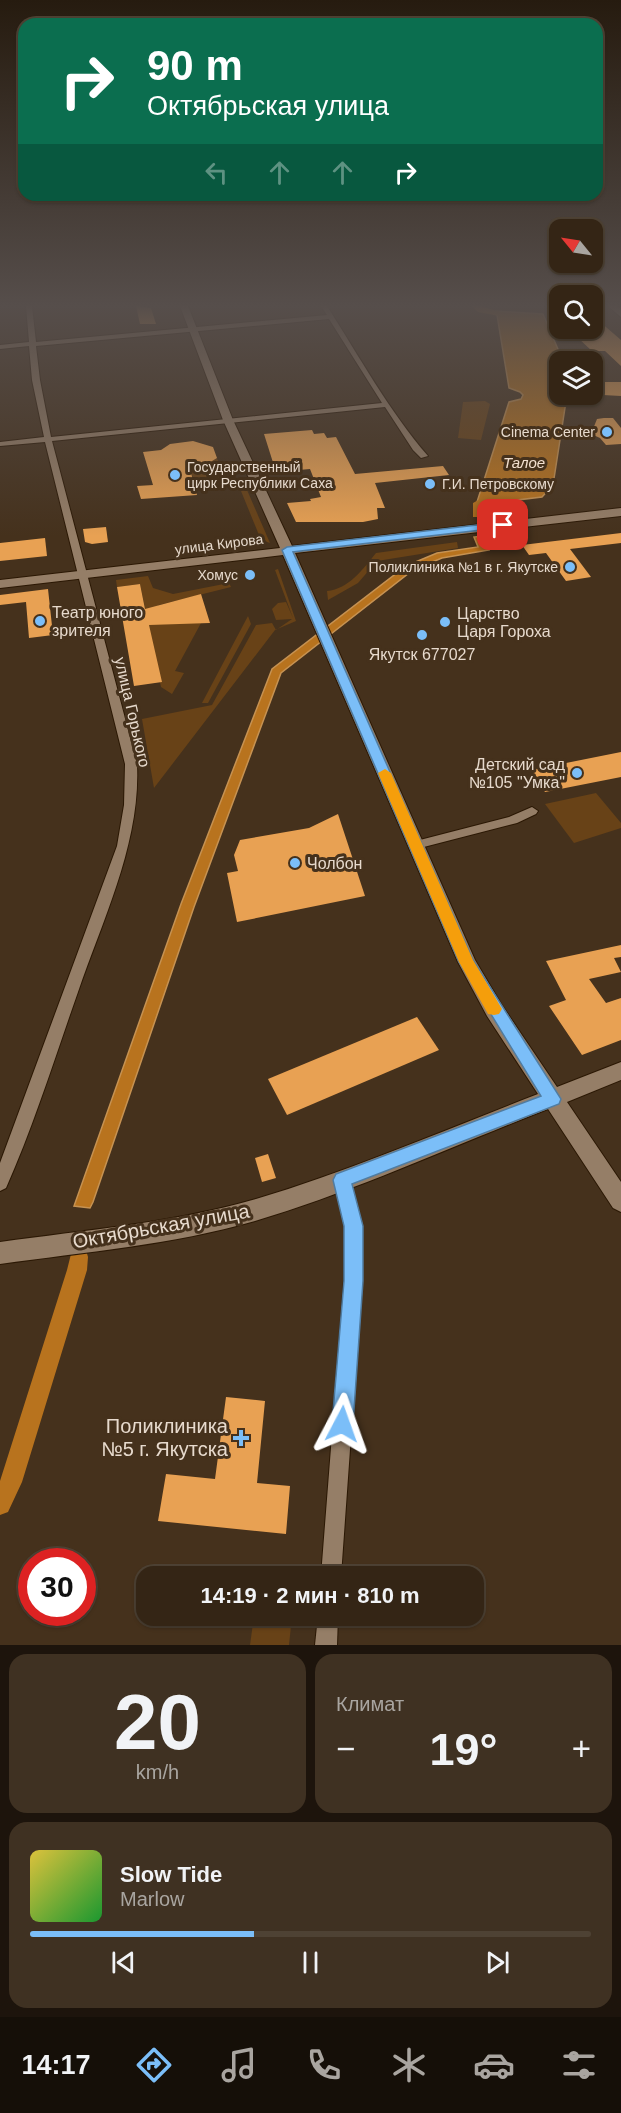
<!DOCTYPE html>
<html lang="ru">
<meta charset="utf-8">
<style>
:root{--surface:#342515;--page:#3f3122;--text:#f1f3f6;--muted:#a9a5a0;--line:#4e4234;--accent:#7bbef8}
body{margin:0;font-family:Arial,sans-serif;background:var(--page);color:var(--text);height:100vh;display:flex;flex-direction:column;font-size:22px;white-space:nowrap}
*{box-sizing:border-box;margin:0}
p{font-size:20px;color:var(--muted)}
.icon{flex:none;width:33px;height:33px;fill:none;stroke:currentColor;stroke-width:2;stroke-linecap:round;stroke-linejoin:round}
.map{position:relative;height:1645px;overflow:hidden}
.side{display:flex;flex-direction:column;gap:9px;padding:9px;background:#1d140c;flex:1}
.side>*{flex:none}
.hud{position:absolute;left:18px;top:18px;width:585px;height:183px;border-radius:18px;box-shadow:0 2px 4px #0004,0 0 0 2px var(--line);background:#0b6e4f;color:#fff;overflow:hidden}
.needle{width:39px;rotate:300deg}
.tools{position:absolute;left:549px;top:219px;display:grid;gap:12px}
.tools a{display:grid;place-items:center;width:54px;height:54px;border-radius:12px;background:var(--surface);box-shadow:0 2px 4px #0004,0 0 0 2px var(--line);font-size:30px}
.speed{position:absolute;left:18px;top:1548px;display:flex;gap:12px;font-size:30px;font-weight:700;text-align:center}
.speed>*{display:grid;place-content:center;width:78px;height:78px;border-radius:50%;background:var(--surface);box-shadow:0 2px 4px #0004,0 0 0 2px var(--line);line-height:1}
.speed .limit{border:9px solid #d22;background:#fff;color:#111}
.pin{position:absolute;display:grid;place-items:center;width:51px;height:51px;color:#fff;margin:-26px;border-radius:12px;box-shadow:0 3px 9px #0006}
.me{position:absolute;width:66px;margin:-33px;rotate:4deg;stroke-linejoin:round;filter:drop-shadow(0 0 4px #0008)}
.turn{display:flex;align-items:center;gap:21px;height:126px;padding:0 30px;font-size:27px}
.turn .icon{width:78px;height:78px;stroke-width:2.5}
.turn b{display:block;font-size:42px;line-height:51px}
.lanes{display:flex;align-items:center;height:57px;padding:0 30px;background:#0003;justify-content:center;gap:30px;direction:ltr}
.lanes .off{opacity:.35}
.big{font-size:45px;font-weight:600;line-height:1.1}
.side .tile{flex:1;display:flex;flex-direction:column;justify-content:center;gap:9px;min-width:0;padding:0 21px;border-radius:18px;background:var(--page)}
.side .dial{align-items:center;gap:0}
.dial b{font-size:78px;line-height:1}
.song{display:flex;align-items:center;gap:18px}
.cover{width:72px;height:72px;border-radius:9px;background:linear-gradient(135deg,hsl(50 70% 55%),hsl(130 70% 35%))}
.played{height:6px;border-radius:3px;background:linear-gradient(90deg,var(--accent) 40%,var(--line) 40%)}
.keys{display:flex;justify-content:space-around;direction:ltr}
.heat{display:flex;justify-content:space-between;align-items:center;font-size:33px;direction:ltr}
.side .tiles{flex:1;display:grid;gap:9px;grid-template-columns:1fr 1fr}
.tile:last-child{grid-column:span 2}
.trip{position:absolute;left:136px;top:1566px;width:348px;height:60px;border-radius:18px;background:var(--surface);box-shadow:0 2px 4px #0004,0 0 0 2px var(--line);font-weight:600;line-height:60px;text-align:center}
.dock{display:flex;height:96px;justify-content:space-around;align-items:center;background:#150f08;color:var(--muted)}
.dock .icon{width:42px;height:42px}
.dock .selected{color:var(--accent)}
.dock b{font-size:27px;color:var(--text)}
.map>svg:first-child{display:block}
</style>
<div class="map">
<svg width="621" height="1645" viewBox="0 0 621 1645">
<rect width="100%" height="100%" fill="#45311c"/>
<!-- green -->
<g fill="#684217">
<polygon points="485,401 490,404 481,440 458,438 463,402"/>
<polygon points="217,458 224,477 194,481 190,469 204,466"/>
<polygon points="247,490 270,543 261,540 241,491"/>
<path d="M 457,542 L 458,548 L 377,561 L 358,583 L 328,600 L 327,591 C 349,589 363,569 376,553 Z"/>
<polygon points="278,569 296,621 275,630 154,788 142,719 212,705 256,625 272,623 276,630 292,619 276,620 272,609 278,603 286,602 293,618 275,570"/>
<polygon points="148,576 153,588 173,594 229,583 231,587 159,605 146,613 140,584 117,587 116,580"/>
<polygon points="248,616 251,624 208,703 202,703"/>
<polygon points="147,619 201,623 175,671 184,673 172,694 161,687"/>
<polygon points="596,793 621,823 621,828 574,843 545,804"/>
<polygon points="254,1616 292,1616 289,1645 250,1645"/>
</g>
<!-- water -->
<g fill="#b8731e" stroke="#c69252" stroke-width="1.5">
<polygon points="496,311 543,314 563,361 560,362 560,394 567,395 553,485 542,497 476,505 509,402 521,399 523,395 520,392 509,388 497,315 492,313"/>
<polygon points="482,536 489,550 442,558 413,570 281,673 194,907 93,1202 90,1208 74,1206 181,904 272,669 406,566 437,553 478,547 474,537"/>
</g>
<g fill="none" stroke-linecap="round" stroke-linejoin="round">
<!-- canal -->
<g fill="#b8731e" fill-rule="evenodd">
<polygon points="472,306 480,306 514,316 510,318 478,312"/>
<polygon points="489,494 497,496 481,506 479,517 473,517 473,503"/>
<polygon points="79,1248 86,1250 88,1257 87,1270 22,1482 8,1512 0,1515 0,1481 67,1270 72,1250"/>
</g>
</g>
<!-- building -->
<g fill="#e8a153">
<polygon points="136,306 151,308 156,324 140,324"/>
<polygon points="592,315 621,340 621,366 605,351 592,351 577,337 586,336 578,328 592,328"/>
<polygon points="598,382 621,382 621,396 603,395"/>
<polygon points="604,418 613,418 621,428 621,444 606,445 600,438 591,434 597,419"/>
<polygon points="312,430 314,434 324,433 327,438 336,437 355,474 443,466 449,475 375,483 385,508 377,508 378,519 363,522 296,522 287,503 311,501 310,499 321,497 310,469 276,472 264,434"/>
<polygon points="193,441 213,447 217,458 204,466 190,469 197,495 141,499 137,486 153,485 143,452 161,450 170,444"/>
<polygon points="106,527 108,542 92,544 85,542 83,529"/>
<polygon points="621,533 621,543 570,549 591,577 566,581 546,553 529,555 522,545"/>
<polygon points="45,538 47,556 0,561 0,543"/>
<polygon points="140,584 145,609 201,594 210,623 149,625 162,682 134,686 117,587"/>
<polygon points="48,589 53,635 29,638 26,602 0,605 0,595"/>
<polygon points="621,752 621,777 545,792 531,770"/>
<polygon points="338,814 365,896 237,922 227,873 238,871 234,855 240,840 309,828"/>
<polygon points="621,945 621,957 614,958 621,972 589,979 606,1003 621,998 621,1040 582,1055 549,1006 566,1000 546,961"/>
<polygon points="417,1017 439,1050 287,1115 268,1079"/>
<polygon points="268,1154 276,1178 262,1182 255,1158"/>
<polygon points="226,1397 265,1401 257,1483 290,1486 286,1534 158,1521 166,1474 215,1479"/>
</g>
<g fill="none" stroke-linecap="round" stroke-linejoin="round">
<defs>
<g id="street">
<path d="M 26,306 L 32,306 L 36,342 L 327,315 L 321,306 L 327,306 C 359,356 389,411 428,456 L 421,458 L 413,450 L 385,407 L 52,441 L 137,764 C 141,842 103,919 78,992 C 55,1057 34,1125 6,1188 L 0,1191 L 0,1163 L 117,846 L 124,805 L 125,764 L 45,442 L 0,446 L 0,442 L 44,437 L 32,380 L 29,346 L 0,349 L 0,345 L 29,342 ZM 329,319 L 382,403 L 51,437 L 40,380 L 36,346 Z"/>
<polygon points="532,807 538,811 536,814 517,823 416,849 410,845 416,841 509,817"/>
<polygon points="342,1173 348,1175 350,1180 361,1226 362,1281 341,1576 321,1576 344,1281 345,1226 334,1180 336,1175"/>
<polygon points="318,1616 338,1616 337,1645 315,1645"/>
</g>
<g id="secondary">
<path d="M 180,306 L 188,306 L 233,420 L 292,546 L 621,508 L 621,516 L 295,553 L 475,960 L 501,1004 L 557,1087 L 621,1062 L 621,1080 L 567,1102 L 621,1182 L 621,1212 L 613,1208 L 548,1109 C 453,1146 353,1192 255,1221 C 172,1245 85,1252 0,1264 L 0,1242 C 85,1230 174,1223 256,1199 C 352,1170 445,1130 538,1094 L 487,1016 L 458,962 L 283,555 L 0,588 L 0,580 L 280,548 L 223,420 Z"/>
<polygon points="608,306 617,306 621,309 621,317"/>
</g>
</defs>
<!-- street casing -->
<use href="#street" stroke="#2b1804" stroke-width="2"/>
<!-- secondary casing -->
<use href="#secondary" stroke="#2b1804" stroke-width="2"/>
<!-- street -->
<use href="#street" fill="#957e67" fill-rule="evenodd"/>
<!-- secondary -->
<use href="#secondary" fill="#957e67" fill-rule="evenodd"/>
</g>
<!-- sky -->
<linearGradient id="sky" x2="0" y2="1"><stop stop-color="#261b0f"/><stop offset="0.57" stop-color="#564e4b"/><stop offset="1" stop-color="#564e4b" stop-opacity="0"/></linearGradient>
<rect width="621" height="536" fill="url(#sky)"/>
<!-- route -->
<polygon fill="#7bbef8" stroke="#507ca1" stroke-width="1.5" points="503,522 508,525 507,527 293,552 473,960 561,1099 559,1104 352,1184 363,1226 363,1281 353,1424 350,1432 342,1435 335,1432 332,1424 344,1281 344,1226 333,1180 336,1174 541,1096 459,962 282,550 287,547"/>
<!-- slow -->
<polygon fill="#f59e0b" points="385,769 391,773 473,960 502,1009 499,1014 494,1015 488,1014 459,962 378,773"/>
<!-- markers -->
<g fill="#7bbef8" stroke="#45311c" stroke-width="2">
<circle cx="607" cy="432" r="6"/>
<circle cx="175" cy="475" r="6"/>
<circle cx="430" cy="484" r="6"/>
<circle cx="570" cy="567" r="6"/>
<circle cx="250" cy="575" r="6"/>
<circle cx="40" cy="621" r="6"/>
<circle cx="445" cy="622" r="6"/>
<circle cx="422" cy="635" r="6"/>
<circle cx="577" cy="773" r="6"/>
<circle cx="295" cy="863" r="6"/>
<path d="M238 1429h6v6h6v6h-6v6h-6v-6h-6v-6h6z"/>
</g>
<g text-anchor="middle" stroke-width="6" stroke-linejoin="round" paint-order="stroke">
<!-- far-poi labels -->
<g font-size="14" fill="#e7dacd" stroke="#45311c" text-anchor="end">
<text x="595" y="437">Cinema Center</text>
<text x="187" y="472" text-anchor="start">Государственный<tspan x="187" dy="16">цирк Республики Саха</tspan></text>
<text x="442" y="489" text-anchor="start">Г.И. Петровскому</text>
<text x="558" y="572">Поликлиника №1 в г. Якутске</text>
<text x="238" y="580">Хомус</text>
</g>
<!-- far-street labels -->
<g font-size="14" fill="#e7dacd" stroke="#45311c">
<text transform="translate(219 544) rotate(-7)" y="5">улица Кирова</text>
</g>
<!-- far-water labels -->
<g font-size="15" font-style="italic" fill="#f3e0cf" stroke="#45311c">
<text x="524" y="468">Талое</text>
</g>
<!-- poi labels -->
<g font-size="16" fill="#e7dacd" stroke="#45311c" text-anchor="start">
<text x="52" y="618">Театр юного<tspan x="52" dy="18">зрителя</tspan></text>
<text x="457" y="619">Царство<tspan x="457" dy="18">Царя Гороха</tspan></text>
<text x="422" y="660" text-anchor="middle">Якутск 677027</text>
<text x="565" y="770" text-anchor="end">Детский сад<tspan x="565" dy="18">№105 "Умка"</tspan></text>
<text x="307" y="869">Чолбон</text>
</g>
<!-- street labels -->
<g font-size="16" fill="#e7dacd" stroke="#45311c">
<text transform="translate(133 712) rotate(77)" y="6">улица Горького</text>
</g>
<!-- near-street labels -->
<g font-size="20" fill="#e7dacd" stroke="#45311c">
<text transform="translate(161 1226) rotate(-10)" y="7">Октябрьская улица</text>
</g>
<!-- near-poi labels -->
<g font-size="20" fill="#e7dacd" stroke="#45311c" text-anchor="end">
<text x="228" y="1433">Поликлиника<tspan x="228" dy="23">№5 г. Якутска</tspan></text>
</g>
</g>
</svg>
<div class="tools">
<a><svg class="needle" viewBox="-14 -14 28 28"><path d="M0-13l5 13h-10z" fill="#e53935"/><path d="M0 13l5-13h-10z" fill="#a9a5a0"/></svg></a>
<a><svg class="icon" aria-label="search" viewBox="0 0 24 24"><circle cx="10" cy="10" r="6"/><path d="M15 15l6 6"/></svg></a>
<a><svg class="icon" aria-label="layers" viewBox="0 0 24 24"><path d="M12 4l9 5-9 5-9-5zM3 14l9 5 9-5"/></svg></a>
</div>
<div class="speed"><div class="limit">30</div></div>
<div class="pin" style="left:503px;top:525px;background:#d93025"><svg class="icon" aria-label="arrive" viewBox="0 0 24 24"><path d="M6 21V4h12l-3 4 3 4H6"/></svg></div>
<svg class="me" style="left:342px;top:1424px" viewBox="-20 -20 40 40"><path d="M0-17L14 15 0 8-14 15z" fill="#7bbef8" stroke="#fff" stroke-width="4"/></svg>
<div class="trip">14:19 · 2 мин · 810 m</div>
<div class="hud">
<div class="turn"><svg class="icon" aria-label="right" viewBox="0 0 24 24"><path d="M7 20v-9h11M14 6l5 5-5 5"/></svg><div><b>90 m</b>Октябрьская улица</div></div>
<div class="lanes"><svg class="icon off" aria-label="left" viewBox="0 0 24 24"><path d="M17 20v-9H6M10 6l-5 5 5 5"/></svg><svg class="icon off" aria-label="ahead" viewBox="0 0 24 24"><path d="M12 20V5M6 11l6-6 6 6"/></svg><svg class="icon off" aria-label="ahead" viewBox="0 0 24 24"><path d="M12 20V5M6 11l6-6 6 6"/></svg><svg class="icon" aria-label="right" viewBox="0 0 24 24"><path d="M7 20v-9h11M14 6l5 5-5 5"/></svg></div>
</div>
</div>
<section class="side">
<div class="tiles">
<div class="tile dial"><b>20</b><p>km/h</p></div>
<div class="tile"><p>Климат</p>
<div class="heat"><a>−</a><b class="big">19°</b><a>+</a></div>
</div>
<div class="tile">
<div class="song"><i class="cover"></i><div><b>Slow Tide</b><p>Marlow</p></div></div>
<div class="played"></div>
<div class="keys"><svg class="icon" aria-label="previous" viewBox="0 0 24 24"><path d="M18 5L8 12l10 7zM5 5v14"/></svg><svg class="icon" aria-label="pause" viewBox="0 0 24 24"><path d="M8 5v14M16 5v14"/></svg><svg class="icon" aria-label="next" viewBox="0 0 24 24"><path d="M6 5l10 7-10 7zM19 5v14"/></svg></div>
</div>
</div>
</section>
<nav class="dock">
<b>14:17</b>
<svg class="icon selected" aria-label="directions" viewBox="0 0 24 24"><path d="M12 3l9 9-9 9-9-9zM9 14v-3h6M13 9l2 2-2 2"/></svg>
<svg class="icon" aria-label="music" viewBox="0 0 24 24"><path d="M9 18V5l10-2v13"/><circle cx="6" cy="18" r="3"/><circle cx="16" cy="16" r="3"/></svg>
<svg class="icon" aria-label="phone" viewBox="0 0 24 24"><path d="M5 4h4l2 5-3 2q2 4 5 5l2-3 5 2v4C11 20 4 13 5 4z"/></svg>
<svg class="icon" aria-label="climate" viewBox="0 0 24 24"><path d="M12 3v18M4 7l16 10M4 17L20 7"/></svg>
<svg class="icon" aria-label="car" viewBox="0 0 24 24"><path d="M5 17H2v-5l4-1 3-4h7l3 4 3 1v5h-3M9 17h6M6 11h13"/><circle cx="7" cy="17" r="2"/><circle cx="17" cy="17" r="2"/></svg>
<svg class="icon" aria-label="filters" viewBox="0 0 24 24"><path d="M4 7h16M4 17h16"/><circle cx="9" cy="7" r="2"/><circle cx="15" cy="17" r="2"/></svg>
</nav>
